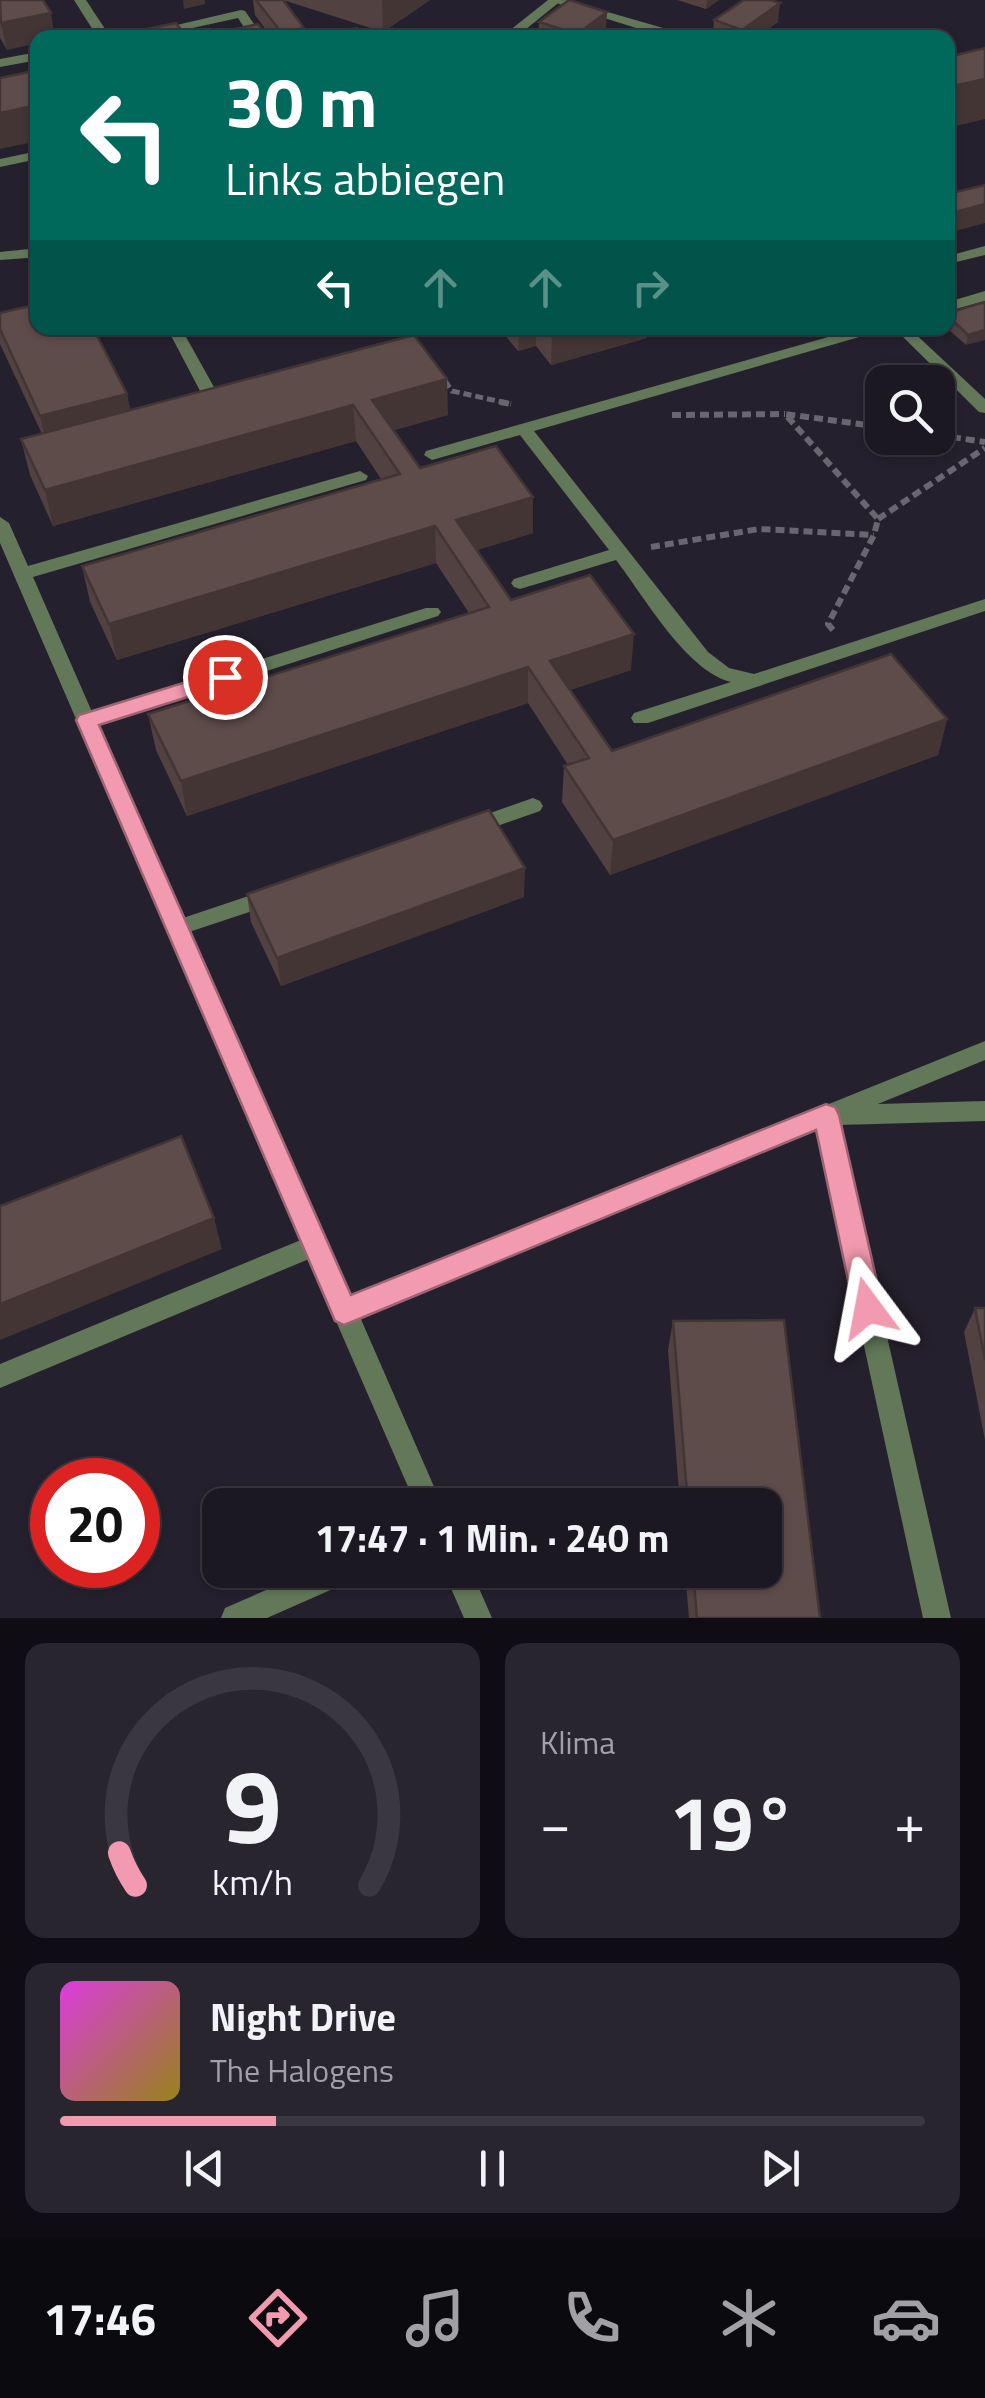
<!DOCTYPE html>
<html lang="de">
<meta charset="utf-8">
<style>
:root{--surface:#1c1822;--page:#29252f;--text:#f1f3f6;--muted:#a0a0a5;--line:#3a3740;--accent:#f29aaf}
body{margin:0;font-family:"Titillium Web",sans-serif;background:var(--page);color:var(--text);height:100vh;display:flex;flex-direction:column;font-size:38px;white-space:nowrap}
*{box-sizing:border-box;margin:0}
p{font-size:32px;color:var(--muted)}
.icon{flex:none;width:55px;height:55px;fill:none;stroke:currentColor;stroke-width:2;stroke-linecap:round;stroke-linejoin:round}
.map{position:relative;height:1618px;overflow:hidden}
.panel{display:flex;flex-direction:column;gap:25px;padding:25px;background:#0f0d13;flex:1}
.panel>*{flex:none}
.banner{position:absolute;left:30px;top:30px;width:925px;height:305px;border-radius:20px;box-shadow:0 2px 8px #0004,0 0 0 2px var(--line);background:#00695c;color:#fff;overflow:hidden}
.controls{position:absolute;left:865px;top:365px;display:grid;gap:20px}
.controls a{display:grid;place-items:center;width:90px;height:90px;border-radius:20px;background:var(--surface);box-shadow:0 2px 8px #0004,0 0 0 2px var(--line);font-size:50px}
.speed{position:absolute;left:30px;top:1458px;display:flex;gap:20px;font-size:50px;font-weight:700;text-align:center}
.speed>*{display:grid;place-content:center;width:130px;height:130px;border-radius:50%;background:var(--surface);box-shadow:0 2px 8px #0004,0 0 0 2px var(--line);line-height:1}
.speed .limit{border:15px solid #d22;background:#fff;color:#111}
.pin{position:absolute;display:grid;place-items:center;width:85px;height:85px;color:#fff;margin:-42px;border:5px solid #fff;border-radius:50%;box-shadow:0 2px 10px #0007}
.me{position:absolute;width:110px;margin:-55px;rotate:347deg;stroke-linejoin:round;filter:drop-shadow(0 0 8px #0008)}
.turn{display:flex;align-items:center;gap:35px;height:210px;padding:0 30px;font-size:45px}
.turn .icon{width:130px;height:130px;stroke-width:2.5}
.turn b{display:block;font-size:70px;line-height:85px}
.lanes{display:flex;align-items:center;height:95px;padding:0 30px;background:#0003;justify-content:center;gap:50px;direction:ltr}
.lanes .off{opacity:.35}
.big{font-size:75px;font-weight:700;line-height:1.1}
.panel .widget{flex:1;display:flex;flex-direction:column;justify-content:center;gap:15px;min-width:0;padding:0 35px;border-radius:20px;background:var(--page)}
.panel .dial{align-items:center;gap:0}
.dial svg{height:260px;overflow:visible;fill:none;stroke:var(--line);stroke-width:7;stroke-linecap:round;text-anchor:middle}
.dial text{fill:var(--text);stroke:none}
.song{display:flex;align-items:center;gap:30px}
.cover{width:120px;height:120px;border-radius:15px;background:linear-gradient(135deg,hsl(300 70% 55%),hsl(50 70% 35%))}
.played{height:10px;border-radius:5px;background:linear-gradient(90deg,var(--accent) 25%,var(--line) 25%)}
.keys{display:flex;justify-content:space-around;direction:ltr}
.heat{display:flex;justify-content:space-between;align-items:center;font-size:55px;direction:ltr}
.panel .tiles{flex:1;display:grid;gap:25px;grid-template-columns:1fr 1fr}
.widget:last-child{grid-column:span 2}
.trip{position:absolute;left:202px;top:1488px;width:580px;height:100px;border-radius:20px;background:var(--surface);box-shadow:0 2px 8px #0004,0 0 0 2px var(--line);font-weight:700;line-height:100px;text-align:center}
.tabs{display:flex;height:160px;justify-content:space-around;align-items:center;background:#0b0a0e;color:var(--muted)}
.tabs .icon{width:70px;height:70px}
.tabs .selected{color:var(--accent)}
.tabs b{font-size:45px;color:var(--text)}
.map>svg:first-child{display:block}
</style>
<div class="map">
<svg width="985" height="1618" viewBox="0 0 985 1618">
<rect width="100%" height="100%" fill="#25202d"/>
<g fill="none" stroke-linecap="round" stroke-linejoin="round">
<!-- path-far1 -->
<polyline stroke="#6a6671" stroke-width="5" stroke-dasharray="8 4" stroke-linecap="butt" points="445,381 452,391 511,404"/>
<!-- path -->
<g stroke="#6a6671" stroke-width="6" stroke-dasharray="9 5" stroke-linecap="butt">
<polyline points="500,402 511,404"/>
<polyline points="672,415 785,414"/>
<polyline points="938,435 985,442"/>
<polyline points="878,519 985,448"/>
<polyline points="651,547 759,529 874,535"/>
<polyline points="833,630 828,624 874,535 878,519 785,414 882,427"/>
</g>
<!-- service -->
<g fill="#627859" fill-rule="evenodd">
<polygon points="74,0 86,0 111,38 98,38"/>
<polygon points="566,0 684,34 686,37 668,38 550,1"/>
<polygon points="241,10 245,11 264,38 251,38 238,18 147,38 121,38"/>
<polygon points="38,52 38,60 0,67 0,59"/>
<polygon points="38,151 38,159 0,167 0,159"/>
<polygon points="985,246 985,255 948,264 948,256"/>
<polygon points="29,249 38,251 38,261 27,258 0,260 0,252"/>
<polygon points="985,291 985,301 948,311 948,302"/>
<polygon points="167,328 181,328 219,396 230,397 230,403 208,406"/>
<path d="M 860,328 L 883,328 L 880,331 L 534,431 L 708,652 L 729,668 L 754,674 L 985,599 L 985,611 L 648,723 L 634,723 L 631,718 L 634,713 L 731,682 C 686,671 644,596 616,560 L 520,589 L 514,587 L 511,583 L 514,579 L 609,550 L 520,435 L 432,460 L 424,455 L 426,451 Z"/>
<polygon points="894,328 909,328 985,399 985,413 979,412"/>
<polygon points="360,471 368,476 366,480 33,577 92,712 426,608 438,608 441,612 438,616 98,725 183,918 275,887 282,889 285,895 282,901 189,932 351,1297 985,1041 985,1060 878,1104 985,1101 985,1121 839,1125 951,1618 923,1618 817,1129 360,1317 442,1505 416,1505 309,1259 0,1388 0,1364 301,1240 0,543 0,517 9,523 28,566"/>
<polygon points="533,798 540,801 543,806 540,811 472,835 465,832 462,827 465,822"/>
<polygon points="312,1570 357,1570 353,1580 267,1618 221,1618 225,1608"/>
<polygon points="443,1570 471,1570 492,1618 464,1618"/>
</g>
<!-- minor -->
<polygon fill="#627859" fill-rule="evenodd" points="548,0 562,0 515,38 500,38"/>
</g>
<!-- wall -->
<g fill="#514140">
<polygon points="0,0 7,50 0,38"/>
<polygon points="253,0 430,0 383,32 283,0 305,38 272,38 255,15"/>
<polygon points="677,0 719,0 706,9"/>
<polygon points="714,20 778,22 756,38 713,34"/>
<polygon points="539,22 606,31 597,38 538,38"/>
<polygon points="985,302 966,345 947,328 948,313"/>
<polygon points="0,313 127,394 130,410 414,335 448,415 393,430 420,468 533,533 477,550 511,600 631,670 570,690 612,751 947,719 938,755 610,875 562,802 564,766 568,765 528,703 187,816 156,750 148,714 469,613 436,563 117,660 90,602 82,566 381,479 356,441 53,526 30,475 21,439 42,434 0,344"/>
<polygon points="499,328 647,328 647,338 551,365 536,346 518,351"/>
<polygon points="247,894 524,897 281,986 251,922"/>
<polygon points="975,1308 985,1308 985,1440 964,1332"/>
<polygon points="784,1320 820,1618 689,1618 685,1570 765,1570 765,1505 680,1505 668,1350 673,1321"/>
</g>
<!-- shaded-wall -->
<g fill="#423534">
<polygon points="183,0 205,0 205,4 184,9"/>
<polygon points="382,0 430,0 383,32"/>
<polygon points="707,0 719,0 706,9"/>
<polygon points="780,3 778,22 756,38 741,38 742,30"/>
<polygon points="607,12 606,31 597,38 577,38 577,34"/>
<polygon points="51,13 55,38 38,38 38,43 7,50 1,23"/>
<polygon points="304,28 305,38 281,38 281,32"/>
<polygon points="985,79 985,119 948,128 948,87"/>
<polygon points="38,105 38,141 0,149 0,113"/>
<polygon points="985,204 985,223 948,233 948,214"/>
<polygon points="519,328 536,328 536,346 518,351"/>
<polygon points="557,328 647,328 647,338 551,365 552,329"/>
<polygon points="985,330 985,340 966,345 968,335"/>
<polygon points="447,379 448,415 374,436 372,400"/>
<polygon points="127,394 133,423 47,445 40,416"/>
<polygon points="353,405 356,441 53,526 45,490"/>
<polygon points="533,497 533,533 457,556 456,520"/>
<polygon points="435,526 436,563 117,660 109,624"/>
<polygon points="634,634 631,670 549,697 550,661"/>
<polygon points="528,667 528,703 187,816 181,781"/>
<polygon points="947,719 938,755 610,875 613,840"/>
<polygon points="525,868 524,897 281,986 277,958"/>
<polygon points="214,1218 222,1249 0,1340 0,1304"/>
</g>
<!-- building -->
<g fill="#5e4c4a" stroke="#423534" stroke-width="2.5">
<polygon points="0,0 43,0 51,13 1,23"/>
<polygon points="256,0 283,0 304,28 281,32"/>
<polygon points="569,0 607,12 577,34 539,22"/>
<polygon points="744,0 770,0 780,3 742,30 714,20"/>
<polygon points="176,23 187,38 103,38"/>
<polygon points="258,24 269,38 193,38"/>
<polygon points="357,28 364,38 311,38 310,36"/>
<polygon points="718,30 745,38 709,38"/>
<polygon points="985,48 985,79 948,87 948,57"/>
<polygon points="38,70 38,105 0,113 0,78"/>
<polygon points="985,185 985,204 948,214 948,194"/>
<polygon points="985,302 985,330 968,335 948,316 948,313"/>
<polygon points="38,304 38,328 93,328 127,394 40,416 0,329 0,313"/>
<polygon points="414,335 447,379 372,400 420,468 496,446 533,497 456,520 511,600 590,575 634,634 550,661 612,751 891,654 947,719 613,840 564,766 589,758 528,667 181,781 148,714 489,607 435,526 109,624 82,566 400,474 353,405 45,490 21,439"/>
<polygon points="489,810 525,868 277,958 247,894"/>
<polygon points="181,1136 214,1218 0,1304 0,1206"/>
<polygon points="975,1308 985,1308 985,1360"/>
<polygon points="784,1320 820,1618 697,1618 693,1570 765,1570 765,1505 688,1505 673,1321"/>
</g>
<!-- route -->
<polygon fill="#f29aaf" stroke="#9d6472" stroke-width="2.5" points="225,670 235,677 232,683 99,725 351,1295 826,1104 835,1107 839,1115 883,1308 878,1318 868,1321 859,1318 854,1308 816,1130 354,1321 344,1325 335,1321 76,720 79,715"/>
</svg>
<div class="controls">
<a><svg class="icon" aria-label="search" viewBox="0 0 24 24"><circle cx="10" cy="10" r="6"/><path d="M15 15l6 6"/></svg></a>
</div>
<div class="speed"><div class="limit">20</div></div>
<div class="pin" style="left:225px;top:677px;background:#d93025"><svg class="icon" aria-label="arrive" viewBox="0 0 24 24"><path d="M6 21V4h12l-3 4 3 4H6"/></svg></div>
<svg class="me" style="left:868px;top:1308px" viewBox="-20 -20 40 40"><path d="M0-17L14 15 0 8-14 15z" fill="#f29aaf" stroke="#fff" stroke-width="4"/></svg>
<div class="trip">17:47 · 1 Min. · 240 m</div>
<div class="banner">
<div class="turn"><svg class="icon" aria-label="left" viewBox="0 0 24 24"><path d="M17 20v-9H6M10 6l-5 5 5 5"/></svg><div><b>30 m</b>Links abbiegen</div></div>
<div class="lanes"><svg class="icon" aria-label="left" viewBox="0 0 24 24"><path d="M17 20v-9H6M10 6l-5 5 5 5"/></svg><svg class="icon off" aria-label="ahead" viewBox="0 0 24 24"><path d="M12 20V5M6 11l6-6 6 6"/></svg><svg class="icon off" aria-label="ahead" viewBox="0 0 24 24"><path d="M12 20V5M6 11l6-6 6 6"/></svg><svg class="icon off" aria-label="right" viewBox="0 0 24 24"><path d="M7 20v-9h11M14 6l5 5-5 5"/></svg></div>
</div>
</div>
<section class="panel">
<div class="tiles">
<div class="widget dial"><svg viewBox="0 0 100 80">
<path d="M14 69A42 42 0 1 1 86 69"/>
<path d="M14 69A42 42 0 0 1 9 59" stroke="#f29aaf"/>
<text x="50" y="56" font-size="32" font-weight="700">9</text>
<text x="50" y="72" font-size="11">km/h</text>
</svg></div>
<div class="widget"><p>Klima</p>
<div class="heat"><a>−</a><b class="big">19°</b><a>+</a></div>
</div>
<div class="widget">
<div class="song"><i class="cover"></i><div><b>Night Drive</b><p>The Halogens</p></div></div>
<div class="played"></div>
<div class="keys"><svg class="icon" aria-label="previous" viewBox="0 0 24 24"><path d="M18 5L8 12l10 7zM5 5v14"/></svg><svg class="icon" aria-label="pause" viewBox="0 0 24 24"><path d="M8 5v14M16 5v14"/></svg><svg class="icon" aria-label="next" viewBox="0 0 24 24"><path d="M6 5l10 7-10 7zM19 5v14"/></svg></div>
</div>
</div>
</section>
<nav class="tabs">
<b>17:46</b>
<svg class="icon selected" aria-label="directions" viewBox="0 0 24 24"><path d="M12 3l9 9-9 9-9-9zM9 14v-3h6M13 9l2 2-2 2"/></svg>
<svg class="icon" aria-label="music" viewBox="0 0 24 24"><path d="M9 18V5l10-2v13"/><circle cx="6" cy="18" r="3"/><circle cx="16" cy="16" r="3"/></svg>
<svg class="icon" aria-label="phone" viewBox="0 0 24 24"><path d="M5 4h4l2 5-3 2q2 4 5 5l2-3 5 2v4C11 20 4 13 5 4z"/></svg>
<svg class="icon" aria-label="climate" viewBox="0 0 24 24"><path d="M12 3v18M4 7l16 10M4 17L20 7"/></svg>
<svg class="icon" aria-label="car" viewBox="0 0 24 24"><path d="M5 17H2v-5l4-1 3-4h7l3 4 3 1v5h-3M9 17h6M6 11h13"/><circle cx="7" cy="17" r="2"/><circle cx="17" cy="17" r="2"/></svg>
</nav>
